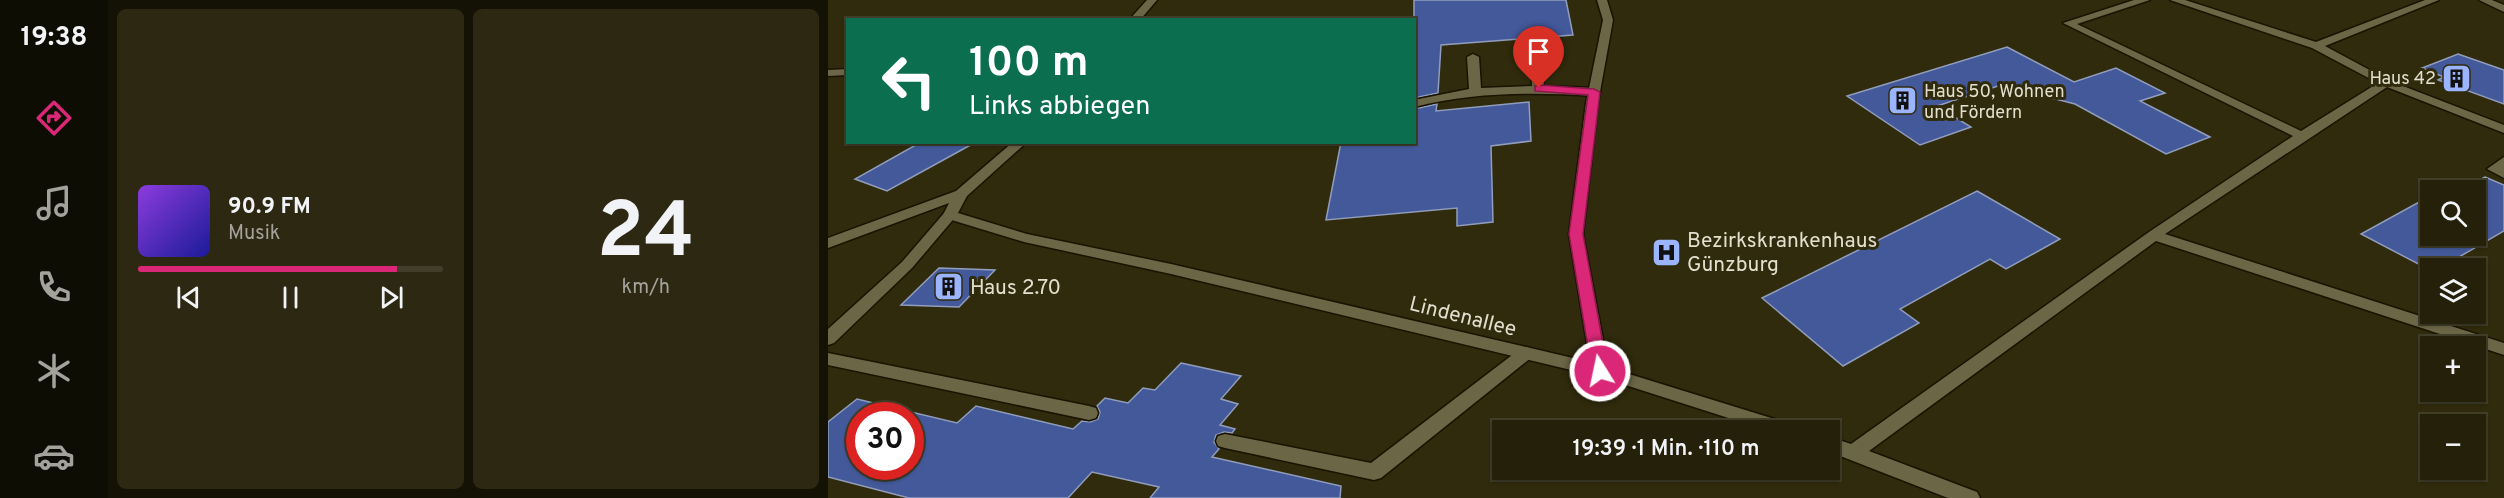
<!DOCTYPE html>
<html lang="de">
<meta charset="utf-8">
<style>
:root{--surface:#242009;--page:#2c2812;--text:#f1f3f6;--muted:#a3a39c;--line:#413e2a;--accent:#db2777}
body{margin:0;font-family:Overpass,sans-serif;background:var(--page);color:var(--text);height:100vh;display:flex;flex-direction:column;font-size:22px;white-space:nowrap}
*{box-sizing:border-box;margin:0}
p{font-size:20px;color:var(--muted)}
.icon{flex:none;width:33px;height:33px;fill:none;stroke:currentColor;stroke-width:2;stroke-linecap:round;stroke-linejoin:round}
.map{position:relative;flex:1;overflow:hidden}
.panel{display:flex;flex-direction:column;gap:9px;padding:9px;background:#141205;width:720px}
.panel>*{flex:none}
.top-card{position:absolute;left:18px;top:18px;width:570px;height:126px;border-radius:0px;box-shadow:0 2px 4px #0004,0 0 0 2px var(--line);background:#0b6e4f;color:#fff;overflow:hidden}
.fabs{position:absolute;left:1592px;top:180px;display:grid;gap:12px}
.fabs a{display:grid;place-items:center;width:66px;height:66px;border-radius:0px;background:var(--surface);box-shadow:0 2px 4px #0004,0 0 0 2px var(--line);font-size:30px}
.speed{position:absolute;left:18px;top:402px;display:flex;gap:12px;font-size:30px;font-weight:700;text-align:center}
.speed>*{display:grid;place-content:center;width:78px;height:78px;border-radius:50%;background:var(--surface);box-shadow:0 2px 4px #0004,0 0 0 2px var(--line);line-height:1}
.speed .limit{border:9px solid #d22;background:#fff;color:#111}
.pin{position:absolute;display:grid;place-items:center;width:51px;height:51px;color:#fff;margin:-62px -26px;border-radius:50% 50% 50% 0;rotate:-45deg;box-shadow:0 0 6px #0007}
.pin .icon{rotate:45deg}
.me{position:absolute;width:66px;margin:-33px;rotate:350deg;stroke-linejoin:round;filter:drop-shadow(0 0 4px #0008)}
.turn{display:flex;align-items:center;gap:21px;height:126px;padding:0 24px;font-size:27px}
.turn .icon{width:78px;height:78px;stroke-width:2.5}
.turn b{display:block;font-size:42px;line-height:51px}
.panel .tile{flex:1;display:flex;flex-direction:column;justify-content:center;gap:9px;min-width:0;padding:0 21px;border-radius:9px;background:var(--page)}
.panel .dial{align-items:center;gap:0}
.dial b{font-size:78px;line-height:1}
.song{display:flex;align-items:center;gap:18px}
.cover{width:72px;height:72px;border-radius:9px;background:linear-gradient(135deg,hsl(270 70% 55%),hsl(240 70% 35%))}
.played{height:6px;border-radius:3px;background:linear-gradient(90deg,var(--accent) 85%,var(--line) 85%)}
.keys{display:flex;justify-content:space-around;direction:ltr}
.panel .tiles{flex:1;display:grid;gap:9px;grid-template-columns:repeat(2,1fr)}
.trip{position:absolute;left:664px;top:420px;width:348px;height:60px;border-radius:0px;background:var(--surface);box-shadow:0 2px 4px #0004,0 0 0 2px var(--line);font-weight:600;line-height:60px;text-align:center}
main{display:flex;flex:1;min-height:0}
.dock{display:flex;flex-direction:column;width:108px;justify-content:space-around;align-items:center;background:#0e0d04;color:var(--muted)}
.dock .icon{width:42px;height:42px}
.dock .active{color:var(--accent)}
.dock b{font-size:27px;color:var(--text)}
.map>svg:first-child{display:block}
</style>
<main>
<nav class="dock">
<b>19:38</b>
<svg class="icon active" aria-label="directions" viewBox="0 0 24 24"><path d="M12 3l9 9-9 9-9-9zM9 14v-3h6M13 9l2 2-2 2"/></svg>
<svg class="icon" aria-label="music" viewBox="0 0 24 24"><path d="M9 18V5l10-2v13"/><circle cx="6" cy="18" r="3"/><circle cx="16" cy="16" r="3"/></svg>
<svg class="icon" aria-label="phone" viewBox="0 0 24 24"><path d="M5 4h4l2 5-3 2q2 4 5 5l2-3 5 2v4C11 20 4 13 5 4z"/></svg>
<svg class="icon" aria-label="climate" viewBox="0 0 24 24"><path d="M12 3v18M4 7l16 10M4 17L20 7"/></svg>
<svg class="icon" aria-label="car" viewBox="0 0 24 24"><path d="M5 17H2v-5l4-1 3-4h7l3 4 3 1v5h-3M9 17h6M6 11h13"/><circle cx="7" cy="17" r="2"/><circle cx="17" cy="17" r="2"/></svg>
</nav>
<section class="panel">
<div class="tiles">
<div class="tile">
<div class="song"><i class="cover"></i><div><b>90.9 FM</b><p>Musik</p></div></div>
<div class="played"></div>
<div class="keys"><svg class="icon" aria-label="previous" viewBox="0 0 24 24"><path d="M18 5L8 12l10 7zM5 5v14"/></svg><svg class="icon" aria-label="pause" viewBox="0 0 24 24"><path d="M8 5v14M16 5v14"/></svg><svg class="icon" aria-label="next" viewBox="0 0 24 24"><path d="M6 5l10 7-10 7zM19 5v14"/></svg></div>
</div>
<div class="tile dial"><b>24</b><p>km/h</p></div>
</div>
</section>
<div class="map">
<svg width="1676" height="498" viewBox="0 0 1676 498">
<rect width="100%" height="100%" fill="#302b0c"/>
<!-- building -->
<g fill="#43599a" stroke="#919dbc" stroke-width="1.5" fill-rule="evenodd">
<polygon points="586,0 738,0 745,35 613,45 610,93 586,98"/>
<polygon points="1179,47 1246,82 1288,68 1337,93 1312,101 1382,137 1338,154 1247,104 1173,85 1109,106 1143,127 1092,145 1019,96"/>
<polygon points="1630,54 1676,70 1676,104 1610,80 1616,77 1594,68"/>
<polygon points="701,102 703,141 663,146 665,222 629,226 629,208 498,220 513,142 586,142 586,109 609,104 608,111"/>
<polygon points="93,142 148,142 59,191 27,179"/>
<polygon points="1657,177 1676,185 1676,231 1612,268 1602,270 1533,234 1602,196 1602,236 1647,236 1647,190 1631,190"/>
<polygon points="1149,191 1232,239 1178,269 1162,259 1072,309 1091,323 1015,366 934,298"/>
<polygon points="111,268 167,270 131,307 73,305"/>
<path d="M 353,363 L 413,376 L 393,399 L 410,404 L 392,425 L 407,429 L 404,433 L 396,432 L 388,435 L 386,442 L 391,449 L 384,457 L 513,486 L 512,498 L 322,498 L 331,487 L 264,472 L 240,498 L 81,498 L 0,477 L 0,422 L 29,399 L 129,423 L 148,406 L 245,429 L 254,421 L 262,422 L 270,419 L 272,412 L 269,406 L 277,398 L 300,403 L 315,388 L 327,390 ZM 32,416 L 82,416 L 82,466 L 32,466 Z"/>
</g>
<g fill="none" stroke-linecap="round" stroke-linejoin="round">
<defs>
<g id="service">
<polygon points="1306,0 1322,0 1249,24 1473,131 1550,83 1484,48 1342,0 1357,0 1488,42 1597,0 1611,0 1497,46 1562,81 1676,125 1676,133 1559,87 1337,234 1676,343 1676,355 1328,241 1041,451 1149,492 1152,498 1120,498 1002,452 1002,437 1023,444 1321,232 1465,136 1235,23"/>
<polygon points="1651,0 1664,0 1676,5 1676,12"/>
<path d="M 707,50 L 712,53 L 716,86 L 766,88 L 772,92 L 766,96 C 705,92 646,92 586,107 L 586,100 L 641,89 L 639,57 L 645,54 L 651,57 L 653,88 L 704,86 L 702,53 Z"/>
<polygon points="20,69 20,75 0,76 0,70"/>
<polygon points="1676,157 1676,178 1659,169"/>
<polygon points="122,211 129,215 84,268 6,343 0,345 0,329 74,262 117,212"/>
<polygon points="698,347 704,349 707,353 704,357 553,478 546,480 397,448 390,446 388,441 390,436 397,434 543,463 692,349"/>
<polygon points="0,353 261,406 268,408 270,413 268,418 261,420 0,365"/>
<polygon points="772,365 966,425 968,430 938,430 766,375 763,371 766,367"/>
</g>
<g id="minor">
<polygon points="319,0 329,0 312,20 301,20"/>
<polygon points="769,0 779,0 785,20 770,103 755,234 781,371 778,375 772,377 343,274 196,242 117,218 115,215 121,203 0,248 0,238 128,191 185,142 199,142 139,196 130,213 199,234 343,264 762,362 741,234 758,103 775,20"/>
</g>
</defs>
<!-- service casing -->
<use href="#service" stroke="#191300" stroke-width="3"/>
<!-- minor casing -->
<use href="#minor" stroke="#191300" stroke-width="3"/>
<!-- service -->
<use href="#service" fill="#6b6646" fill-rule="evenodd"/>
<!-- minor -->
<use href="#minor" fill="#6b6646" fill-rule="evenodd"/>
</g>
<!-- route -->
<polygon fill="#db2777" stroke="#8e194d" stroke-width="1.5" points="711,85 766,89 772,92 755,234 780,371 778,375 767,375 764,371 741,234 760,95 707,91 707,86"/>
<!-- icons -->
<defs>
<symbol id="building-square" viewBox="-11 -11 22 22"><rect x="-9" y="-9" width="18" height="18" rx="4" fill="#9ab5fd" stroke="#302b0c"/><path d="M-4-6H4V6H1V3H-1V6H-4ZM-2.5-4.3h1.7v1.8h-1.7ZM.8-4.3h1.7v1.8H.8ZM-2.5-1h1.7V.8h-1.7ZM.8-1h1.7V.8H.8Z" fill="#111"/></symbol>
<symbol id="hospital-square" viewBox="-11 -11 22 22"><rect x="-9" y="-9" width="18" height="18" rx="4" fill="#9ab5fd" stroke="#302b0c"/><path d="M-5-5h3v3.5h4V-5h3V5h-3V1.5h-4V5h-3Z" fill="#111"/></symbol>
</defs>
<g fill-rule="evenodd">
<use href="#building-square" x="1612" y="62" width="33" height="33"/>
<use href="#building-square" x="1058" y="84" width="33" height="33"/>
<use href="#hospital-square" x="822" y="236" width="33" height="33"/>
<use href="#building-square" x="104" y="270" width="33" height="33"/>
</g>
<g text-anchor="middle" stroke-width="6" stroke-linejoin="round" paint-order="stroke">
<!-- far-poi labels -->
<g font-size="18" fill="#e2dfce" stroke="#302b0c" text-anchor="end">
<text x="1608" y="84">Haus 42</text>
<text x="1096" y="97" text-anchor="start">Haus 50, Wohnen<tspan x="1096" dy="21">und Fördern</tspan></text>
</g>
<!-- poi labels -->
<g font-size="21" fill="#e2dfce" stroke="#302b0c" text-anchor="start">
<text x="859" y="247">Bezirkskrankenhaus<tspan x="859" dy="24">Günzburg</tspan></text>
<text x="142" y="294">Haus 2.70</text>
</g>
<!-- street labels -->
<g font-size="21" fill="#e2dfce" stroke="#302b0c">
<text transform="translate(635 316) rotate(14)" y="7">Lindenallee</text>
</g>
</g>
</svg>
<div class="fabs">
<a><svg class="icon" aria-label="search" viewBox="0 0 24 24"><circle cx="10" cy="10" r="6"/><path d="M15 15l6 6"/></svg></a>
<a><svg class="icon" aria-label="layers" viewBox="0 0 24 24"><path d="M12 4l9 5-9 5-9-5zM3 14l9 5 9-5"/></svg></a>
<a>+</a>
<a>−</a>
</div>
<div class="speed"><div class="limit">30</div></div>
<div class="pin" style="left:711px;top:88px;background:#d93025"><svg class="icon" aria-label="arrive" viewBox="0 0 24 24"><path d="M6 21V4h12l-3 4 3 4H6"/></svg></div>
<svg class="me" style="left:772px;top:371px" viewBox="-20 -20 40 40"><circle r="17" fill="#db2777" stroke="#fff" stroke-width="3"/><path d="M0-11L8 9 0 5-8 9z" fill="#fff"/></svg>
<div class="trip">19:39 · 1 Min. · 110 m</div>
<div class="top-card">
<div class="turn"><svg class="icon" aria-label="left" viewBox="0 0 24 24"><path d="M17 20v-9H6M10 6l-5 5 5 5"/></svg><div><b>100 m</b>Links abbiegen</div></div>
</div>
</div>
</main>
